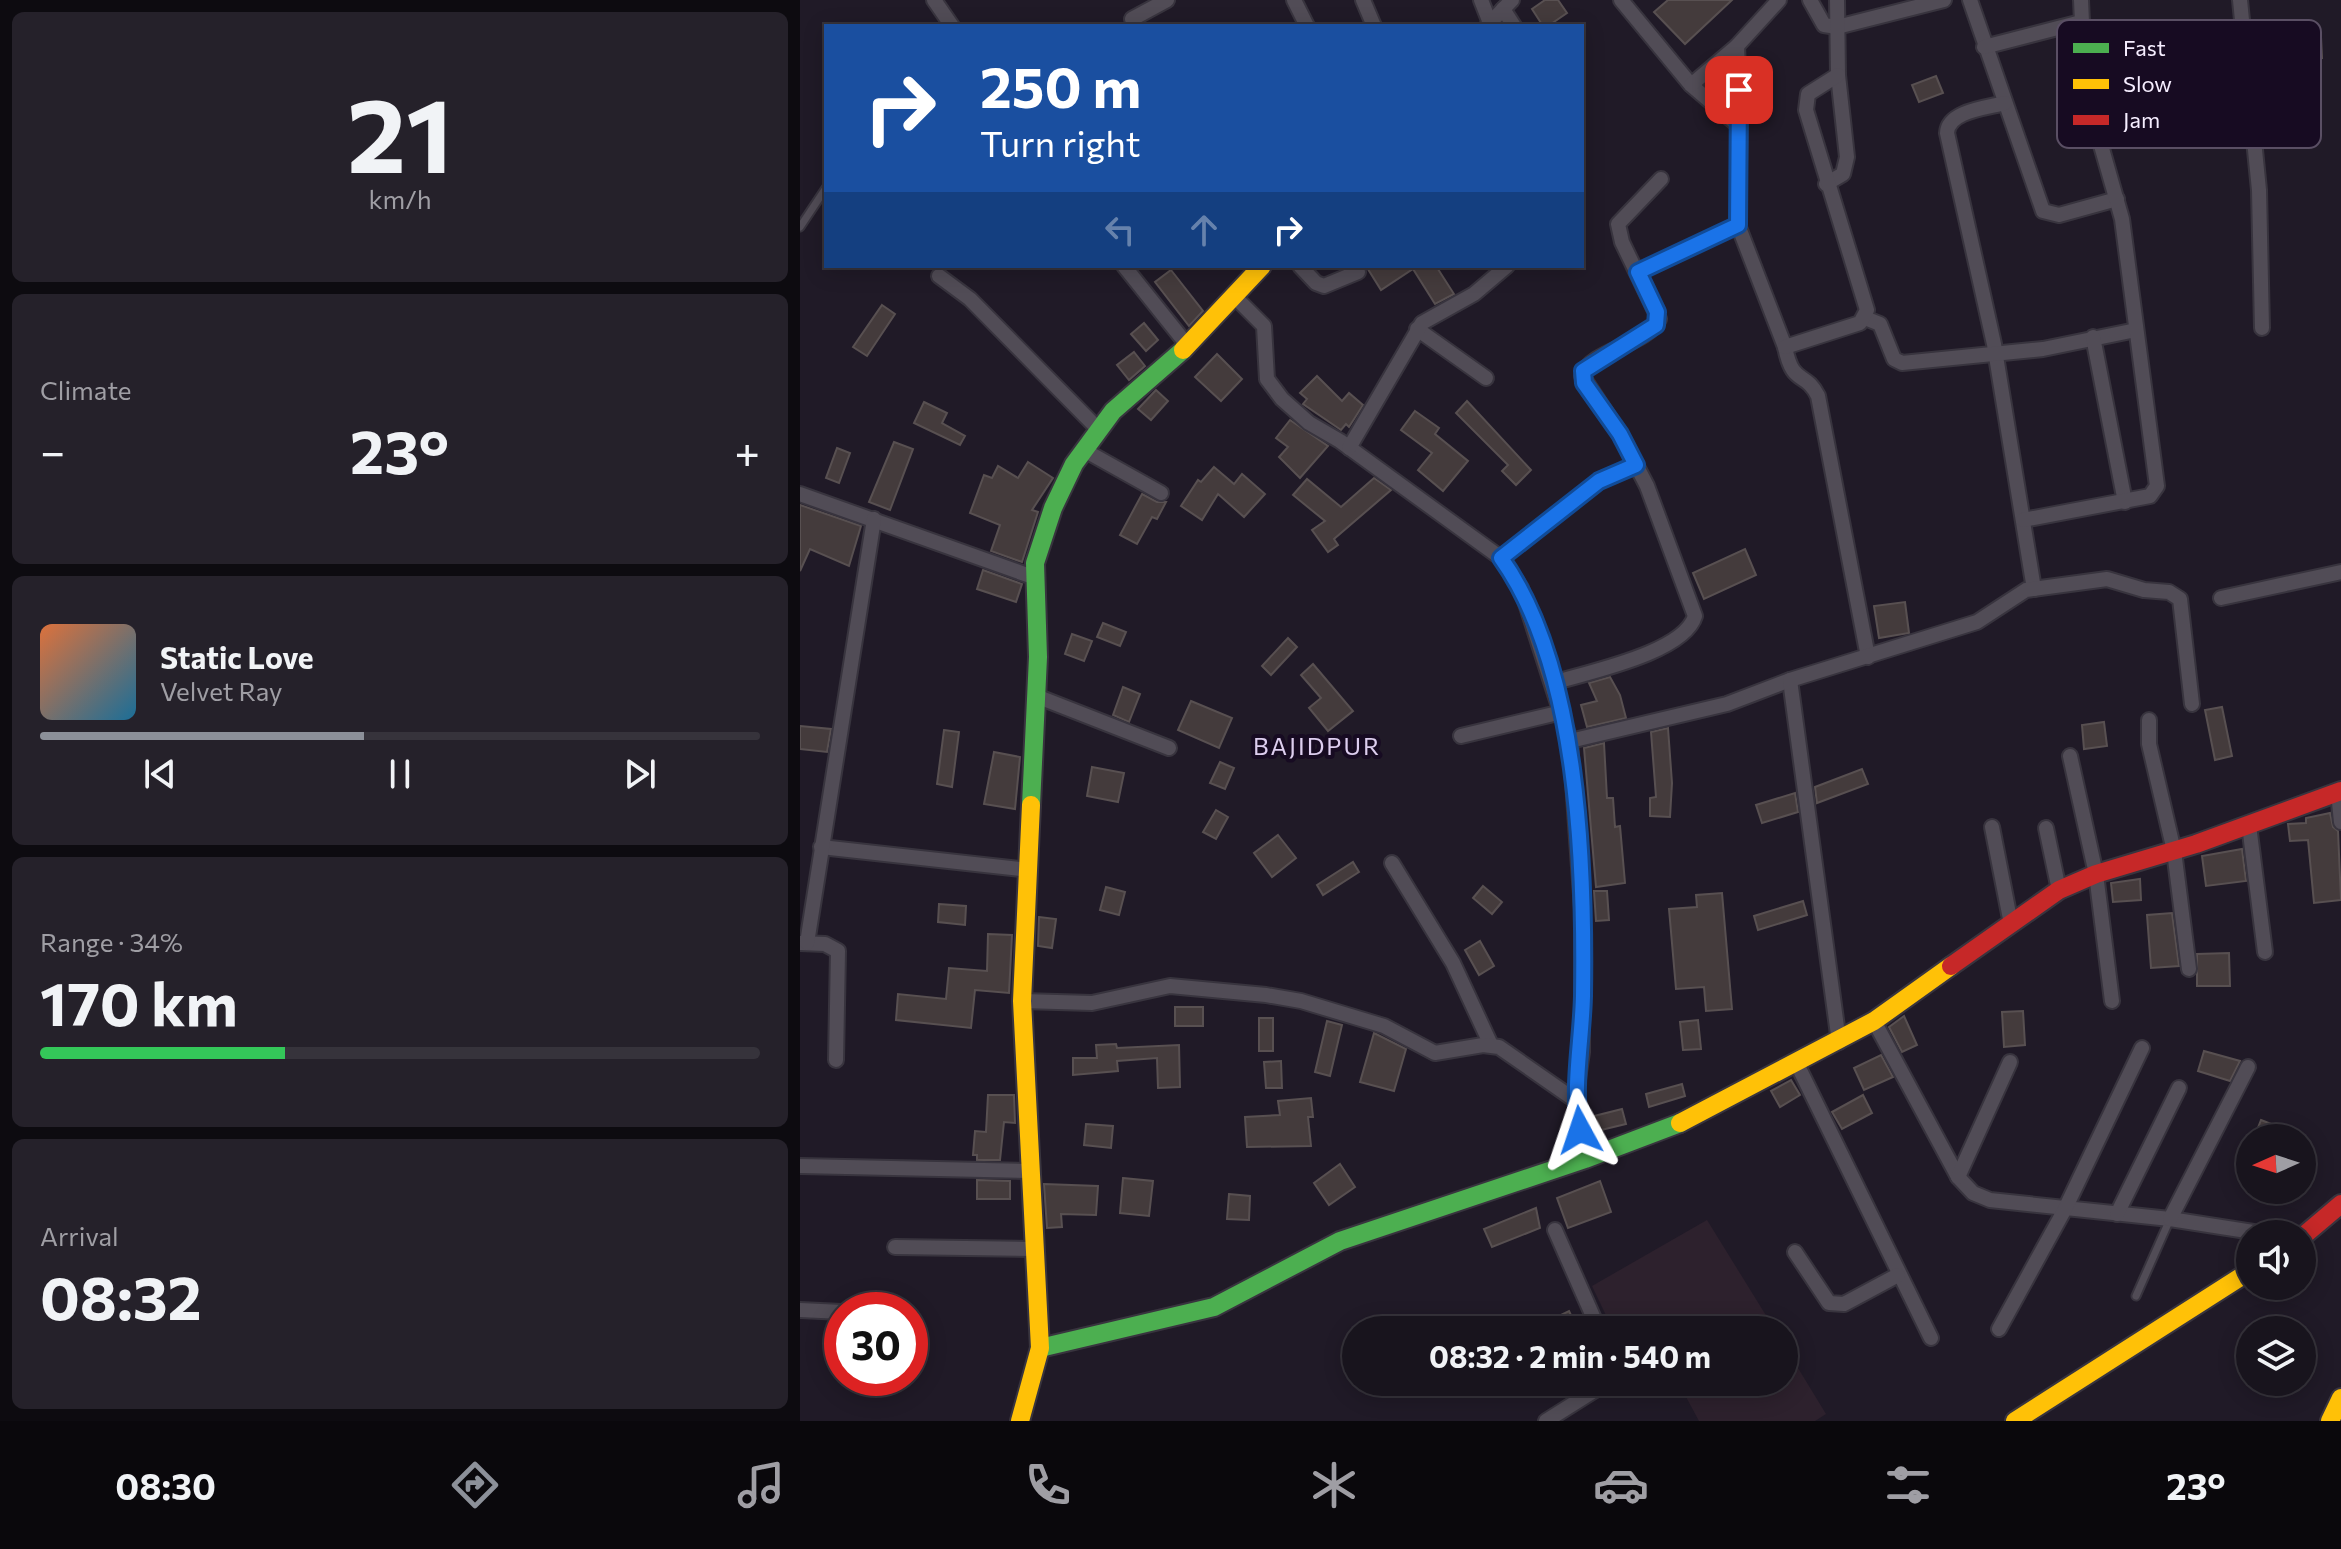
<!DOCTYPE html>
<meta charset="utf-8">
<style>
:root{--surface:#18141d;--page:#25212a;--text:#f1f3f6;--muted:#9f9ea4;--line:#36333b;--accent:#8c9099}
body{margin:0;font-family:Commissioner,sans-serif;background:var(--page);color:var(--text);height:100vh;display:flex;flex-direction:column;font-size:30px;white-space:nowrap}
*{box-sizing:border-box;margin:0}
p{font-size:26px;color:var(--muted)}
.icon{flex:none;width:44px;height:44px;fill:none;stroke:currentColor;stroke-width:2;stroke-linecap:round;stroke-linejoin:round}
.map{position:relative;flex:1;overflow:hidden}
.panel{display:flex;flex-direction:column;gap:12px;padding:12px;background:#0d0b10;width:800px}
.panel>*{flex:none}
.hud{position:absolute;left:24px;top:24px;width:760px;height:244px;border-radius:0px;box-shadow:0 4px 20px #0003,0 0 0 2px var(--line);background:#1a4fa0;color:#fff;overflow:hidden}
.needle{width:52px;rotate:267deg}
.controls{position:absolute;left:1436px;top:1124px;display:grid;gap:16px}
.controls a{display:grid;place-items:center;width:80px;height:80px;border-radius:50%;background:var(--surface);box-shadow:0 4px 20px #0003,0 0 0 2px var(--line);font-size:40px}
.speed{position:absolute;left:24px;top:1292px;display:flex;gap:16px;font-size:40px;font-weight:700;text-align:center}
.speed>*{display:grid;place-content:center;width:104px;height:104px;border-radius:50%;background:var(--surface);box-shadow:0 4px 20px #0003,0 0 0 2px var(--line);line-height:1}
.speed .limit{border:12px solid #d22;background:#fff;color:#111}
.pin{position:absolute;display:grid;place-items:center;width:68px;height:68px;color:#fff;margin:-34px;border-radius:16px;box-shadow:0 4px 12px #0006}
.me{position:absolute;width:88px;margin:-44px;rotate:355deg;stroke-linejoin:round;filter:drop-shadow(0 0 6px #0008)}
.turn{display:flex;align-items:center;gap:28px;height:168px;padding:0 24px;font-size:36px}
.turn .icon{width:104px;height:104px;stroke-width:2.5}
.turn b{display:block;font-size:56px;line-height:68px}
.lanes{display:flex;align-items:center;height:76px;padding:0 24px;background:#0003;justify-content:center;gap:40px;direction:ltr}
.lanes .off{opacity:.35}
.big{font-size:60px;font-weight:700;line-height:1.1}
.panel .widget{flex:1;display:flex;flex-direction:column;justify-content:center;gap:12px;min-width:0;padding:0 28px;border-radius:12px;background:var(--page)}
.panel .dial{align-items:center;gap:0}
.dial b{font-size:104px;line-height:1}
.song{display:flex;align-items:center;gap:24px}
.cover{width:96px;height:96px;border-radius:12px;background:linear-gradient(135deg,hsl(20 70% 55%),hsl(200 70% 35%))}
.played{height:8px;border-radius:4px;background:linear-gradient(90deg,var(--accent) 45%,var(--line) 45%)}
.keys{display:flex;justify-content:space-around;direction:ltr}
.heat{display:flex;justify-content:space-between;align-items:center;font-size:44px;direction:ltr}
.charge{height:12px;border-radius:6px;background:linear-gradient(90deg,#34c759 34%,var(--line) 0)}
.trip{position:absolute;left:542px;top:1316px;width:456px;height:80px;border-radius:40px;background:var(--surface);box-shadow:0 4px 20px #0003,0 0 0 2px var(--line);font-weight:700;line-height:80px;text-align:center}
.dock{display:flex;height:128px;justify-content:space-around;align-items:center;background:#0a080c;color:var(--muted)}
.dock .icon{width:56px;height:56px}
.dock .on{color:var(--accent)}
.dock b{font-size:36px;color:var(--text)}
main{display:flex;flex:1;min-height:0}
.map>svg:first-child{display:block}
</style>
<main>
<section class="panel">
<div class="widget dial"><b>21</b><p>km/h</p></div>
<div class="widget"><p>Climate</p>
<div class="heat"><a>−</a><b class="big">23°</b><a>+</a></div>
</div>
<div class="widget">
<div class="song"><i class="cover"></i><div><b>Static Love</b><p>Velvet Ray</p></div></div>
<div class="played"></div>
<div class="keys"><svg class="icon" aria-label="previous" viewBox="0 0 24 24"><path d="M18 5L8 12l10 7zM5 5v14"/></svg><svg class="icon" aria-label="pause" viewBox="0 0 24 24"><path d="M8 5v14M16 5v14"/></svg><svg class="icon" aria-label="next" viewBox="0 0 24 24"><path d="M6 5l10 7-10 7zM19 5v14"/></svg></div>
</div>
<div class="widget"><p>Range · 34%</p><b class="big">170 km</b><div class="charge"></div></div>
<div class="widget"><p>Arrival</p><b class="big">08:32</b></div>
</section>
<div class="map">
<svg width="1541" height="1421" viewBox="0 0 1541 1421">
<rect width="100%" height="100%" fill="#201a27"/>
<!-- education -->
<g fill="#2d212d">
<polygon points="907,1220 975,1330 813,1330 792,1286"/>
<polygon points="984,1345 1026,1414 1015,1421 899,1421 878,1382 984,1382"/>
</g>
<!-- building -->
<g fill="#443b3c" stroke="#585051" stroke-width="2">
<polygon points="745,0 758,0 767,13 748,26 743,26 732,9"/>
<polygon points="868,0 932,0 885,44 854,12"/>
<polygon points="1521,37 1522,58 1496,60 1495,39"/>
<polygon points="1136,76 1143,93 1119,102 1112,85"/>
<polygon points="566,266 636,266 654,294 635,304 613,269 581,290"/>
<polygon points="371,270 403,311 389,326 355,282"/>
<polygon points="82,305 95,314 67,356 53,347"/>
<polygon points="344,323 358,340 346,351 331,334"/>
<polygon points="334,352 345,366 329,380 317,365"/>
<polygon points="417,354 442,379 421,401 395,377"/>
<polygon points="517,376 542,401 549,393 563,405 549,427 546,424 541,430 503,404 507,399 500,393"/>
<polygon points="356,390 368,401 351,420 338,409"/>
<polygon points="667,401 731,470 716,485 702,471 708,465 656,413"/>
<polygon points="124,402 147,413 142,423 165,436 160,445 114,423"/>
<polygon points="615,411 639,428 635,434 668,461 643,491 618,470 632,453 601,430"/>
<polygon points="490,420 528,446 500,478 479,457 488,447 476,438"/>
<polygon points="94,442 113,449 90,510 69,502"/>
<polygon points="37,448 50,453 39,483 26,478"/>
<polygon points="228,462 253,478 232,510 238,512 222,562 191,551 200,525 170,513 184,475 192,478 198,466 218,478"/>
<polygon points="414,467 434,484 442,474 465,494 444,517 418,494 402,520 381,506 398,480 401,482"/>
<polygon points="574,478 591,490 534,539 538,545 528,552 512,530 525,521 493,495 507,479 541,507"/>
<polygon points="342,494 357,502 366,502 357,519 352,517 337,544 320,535"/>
<polygon points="0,505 61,526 49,566 10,549 0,571"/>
<polygon points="945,549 956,575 904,599 893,573"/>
<polygon points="183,570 222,584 216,602 177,589"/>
<polygon points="1105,602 1109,633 1079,638 1074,606"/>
<polygon points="303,623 326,632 320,646 297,637"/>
<polygon points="272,634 292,641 284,661 265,654"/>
<polygon points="488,638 497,647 471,675 462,666"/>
<polygon points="513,664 553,711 528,731 509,708 521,698 501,675"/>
<polygon points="810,677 820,695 826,718 787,727 781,705 797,701 789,683"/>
<polygon points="323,687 340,694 329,722 313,715"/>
<polygon points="391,701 432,718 419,748 378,730"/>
<polygon points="1422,707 1432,756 1415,760 1405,710"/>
<polygon points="1304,722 1307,746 1284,749 1282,725"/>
<polygon points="0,726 31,729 27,752 0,749"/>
<polygon points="868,728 872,783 870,817 850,816 850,798 856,797 851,732"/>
<polygon points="144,730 159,732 152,787 137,784"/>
<polygon points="804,743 807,798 813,798 815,827 820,826 825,883 796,887 784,748"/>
<polygon points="194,752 220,757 215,809 184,804"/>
<polygon points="420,762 434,768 425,789 410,783"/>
<polygon points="292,767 324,773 318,802 287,796"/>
<polygon points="1062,769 1068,784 1017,803 1015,787"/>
<polygon points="995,793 998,812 962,823 956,805"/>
<polygon points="416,810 428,817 416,839 403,832"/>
<polygon points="1530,813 1533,827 1538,831 1541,900 1514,903 1508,840 1490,841 1488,824 1506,823 1506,818"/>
<polygon points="478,835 496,858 472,877 454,853"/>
<polygon points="1442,849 1446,881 1406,886 1402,856"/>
<polygon points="553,862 559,872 523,895 517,885"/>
<polygon points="1340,879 1341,900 1313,902 1311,883"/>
<polygon points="683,886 702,902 692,914 673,898"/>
<polygon points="306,887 325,892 319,915 300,910"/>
<polygon points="794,891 807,891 809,920 796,921"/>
<polygon points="922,893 932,1009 906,1011 904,987 876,989 869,909 897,907 896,895"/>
<polygon points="1003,901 1007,915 958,930 954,916"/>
<polygon points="139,904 166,906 165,925 138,922"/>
<polygon points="1372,913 1379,966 1351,968 1347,915"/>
<polygon points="239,917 256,919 252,948 238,946"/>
<polygon points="188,934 212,935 209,993 175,990 171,1028 96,1020 98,994 146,999 149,968 187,971"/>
<polygon points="680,941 694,966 679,975 665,950"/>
<polygon points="1429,953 1430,986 1397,986 1397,954"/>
<rect x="375" y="1007" width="28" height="19"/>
<polygon points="1223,1011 1225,1045 1204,1047 1202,1012"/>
<polygon points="1104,1016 1117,1045 1102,1052 1089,1027"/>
<rect x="459" y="1018" width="14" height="33"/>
<polygon points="898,1020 901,1049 883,1050 880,1022"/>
<polygon points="527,1021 542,1025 530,1076 515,1072"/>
<polygon points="574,1033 606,1049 594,1091 560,1082"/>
<polygon points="316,1044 317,1048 379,1045 380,1087 358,1088 357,1058 317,1061 318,1071 273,1075 273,1058 297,1058 296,1045"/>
<polygon points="1404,1051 1440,1061 1430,1081 1398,1071"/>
<polygon points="1081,1055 1093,1077 1064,1090 1054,1068"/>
<polygon points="481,1061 482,1088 466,1088 464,1062"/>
<polygon points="991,1080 1000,1095 980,1107 971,1091"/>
<polygon points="882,1084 885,1096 849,1107 846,1094"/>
<polygon points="188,1095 214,1095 215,1123 204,1122 200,1160 177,1160 177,1155 173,1155 175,1131 186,1132"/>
<polygon points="1063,1095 1072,1113 1042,1129 1032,1112"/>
<polygon points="511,1098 513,1117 508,1117 511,1146 447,1147 445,1117 480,1115 478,1101"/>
<polygon points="822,1109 826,1124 797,1131 794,1116"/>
<polygon points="1461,1120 1504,1137 1504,1138 1454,1138"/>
<polygon points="286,1124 313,1126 311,1148 284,1145"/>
<polygon points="540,1164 555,1187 529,1205 514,1183"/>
<polygon points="323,1178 353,1181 349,1216 320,1213"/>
<polygon points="177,1180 210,1181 210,1199 177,1199"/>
<polygon points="800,1181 811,1212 768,1228 757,1198"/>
<polygon points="244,1184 298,1186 296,1215 261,1214 262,1227 247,1228"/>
<polygon points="429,1194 450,1196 449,1220 427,1219"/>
<polygon points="736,1208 740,1228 692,1247 684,1229"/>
<polygon points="769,1311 778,1330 730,1330"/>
</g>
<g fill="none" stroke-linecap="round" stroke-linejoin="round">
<defs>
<g id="lane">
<polyline points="0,227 26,188"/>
<polyline points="1336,1296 1370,1219"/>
</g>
<g id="street">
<polyline points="134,0 152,26"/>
<polyline points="494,0 507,26"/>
<polyline points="563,0 574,26"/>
<polyline points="681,0 690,23"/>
<polyline points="821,0 891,85 940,127"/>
<polyline points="1010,0 1024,25 1037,27 1144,0"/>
<polyline points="1170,0 1243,211 1259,215 1317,199"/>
<polyline points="1440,0 1459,190 1462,328"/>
<polyline points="703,9 714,26"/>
<polyline points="332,19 367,0"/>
<polyline points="687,26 712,0"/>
<path d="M 937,46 L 940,112 L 938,225 L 985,347 C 993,387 1005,370 1018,396 L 1068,657"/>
<polyline points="1184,47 1281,22"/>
<polyline points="891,85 937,46 979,0"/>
<path d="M 1205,103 C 1186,108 1148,111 1147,133 L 1194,344 L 1234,589"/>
<polyline points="1026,184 1043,174 1047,157 1038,75 1037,0"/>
<polyline points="324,266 388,346"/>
<polyline points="500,266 516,283 524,286 558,272"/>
<polyline points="838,272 938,225"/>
<polyline points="139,276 170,299 299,430"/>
<polyline points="434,296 464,326 467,379 482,399 509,423 540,441 701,558 721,588 770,741 782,909 782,1052 775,1100 785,1159"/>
<polyline points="1065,318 1080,324 1094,359 1102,363 1243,349 1336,330"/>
<polyline points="617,329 686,378"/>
<polyline points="1293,337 1325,502"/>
<polyline points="985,347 1060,323 1067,310 1006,110 1008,94 1038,75"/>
<polyline points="549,448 622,323 674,294 707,266"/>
<polyline points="284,450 361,493"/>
<polyline points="0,494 233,577"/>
<polyline points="1223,520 1350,496 1357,486 1322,219 1285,89 1281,0"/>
<polyline points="701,558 799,481 836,465"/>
<polyline points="1421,598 1541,572"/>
<path d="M 753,683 C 788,672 884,653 895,616 L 847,486 L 820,434 L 782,376 C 790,350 848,345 859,319 L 822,242 L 818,224 L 861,179"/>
<polyline points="236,696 369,748"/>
<polyline points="1349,720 1349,744 1374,851 1389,969"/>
<polyline points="661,736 762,712"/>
<polyline points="770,741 927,704 990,680"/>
<polyline points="1270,756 1296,874 1312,1001"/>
<polyline points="1538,792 1541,822"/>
<polyline points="1449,825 1465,952"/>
<polyline points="1192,827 1211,924"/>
<polyline points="1246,828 1259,890"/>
<polyline points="21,847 229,870"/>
<polyline points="592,863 653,963 691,1045"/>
<polyline points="0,943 25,944 38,951 36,1060"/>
<polyline points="7,943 74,519"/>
<polyline points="222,1001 292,1003 370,986 466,995 501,1001 584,1026 635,1053 683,1045 699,1047 775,1100"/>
<polyline points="1074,1021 1158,1177 1173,1193 1190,1200 1370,1219 1466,1234"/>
<polyline points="1039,1042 990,680 1177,622 1226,590 1307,579 1344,590 1369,592 1380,599 1392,704"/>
<polyline points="997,1064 1131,1338"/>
<polyline points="0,1166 231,1171"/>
<polyline points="1158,1177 1210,1062"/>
<polyline points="1317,1214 1379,1088"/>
<polyline points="1370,1219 1448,1067"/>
<polyline points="755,1230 799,1330"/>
<polyline points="95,1247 234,1249"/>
<polyline points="995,1252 1029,1303 1044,1304 1098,1275"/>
<polyline points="0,1310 42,1312"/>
<polyline points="1199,1329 1265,1209 1342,1048"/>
<polyline points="746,1421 808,1382"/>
</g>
<g id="fast">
<polyline points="231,805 238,657 235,563 253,508 274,464 313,411 383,350"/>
<polyline points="240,1348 414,1307 540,1241 785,1159 880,1123"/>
</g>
<g id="slow">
<polyline points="383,350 462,266"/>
<polyline points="880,1123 1074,1021 1151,966"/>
<polyline points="220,1421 240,1348 222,1001 231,805"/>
<polyline points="1215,1421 1450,1271"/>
<polyline points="1530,1421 1541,1398"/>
</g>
<g id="jam">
<polyline points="1151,966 1259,890 1296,874 1396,844 1541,791"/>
<polyline points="1502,1237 1541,1204"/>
</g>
</defs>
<!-- lane casing -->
<use href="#lane" stroke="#38343e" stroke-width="11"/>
<!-- street casing -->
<use href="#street" stroke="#38343e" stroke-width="18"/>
<!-- fast casing -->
<use href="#fast" stroke="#38343e" stroke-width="22"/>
<!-- slow casing -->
<use href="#slow" stroke="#38343e" stroke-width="22"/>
<!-- jam casing -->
<use href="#jam" stroke="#38343e" stroke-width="22"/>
<!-- lane -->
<use href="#lane" stroke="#514c56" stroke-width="7"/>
<!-- street -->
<use href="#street" stroke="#514c56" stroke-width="14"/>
<!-- fast -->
<use href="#fast" stroke="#4caf50" stroke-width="18"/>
<!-- slow -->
<use href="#slow" stroke="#ffc107" stroke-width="18"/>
<!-- jam -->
<use href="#jam" stroke="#c62828" stroke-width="18"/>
</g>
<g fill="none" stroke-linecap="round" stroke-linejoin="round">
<defs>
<path id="route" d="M 780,1130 C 772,1086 782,1041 783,996 C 785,865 779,667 701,558 L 799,481 L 836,465 L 820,434 L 784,383 L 783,371 L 856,325 L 857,312 L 838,272 L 938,225 L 939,90"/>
</defs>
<!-- route casing -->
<use href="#route" stroke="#114b97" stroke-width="20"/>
<!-- route -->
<use href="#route" stroke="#1a73e8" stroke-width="14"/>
</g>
<g text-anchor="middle" stroke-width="8" stroke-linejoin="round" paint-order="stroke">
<!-- quarter labels -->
<g font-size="24" letter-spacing="2" fill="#ddceef" stroke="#170b22">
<text x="517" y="755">BAJIDPUR</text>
</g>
</g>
<!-- legend -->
<rect x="1257" y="20" width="264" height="128" rx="12" fill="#170b22" stroke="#5a4f64" stroke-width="2"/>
<rect x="1273" y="43" width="36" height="10" fill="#4caf50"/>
<rect x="1273" y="79" width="36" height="10" fill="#ffc107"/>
<rect x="1273" y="115" width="36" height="10" fill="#c62828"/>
<g font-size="22" fill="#f6eeff">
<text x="1323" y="56">Fast</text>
<text x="1323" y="92">Slow</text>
<text x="1323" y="128">Jam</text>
</g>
</svg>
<div class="controls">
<a><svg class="needle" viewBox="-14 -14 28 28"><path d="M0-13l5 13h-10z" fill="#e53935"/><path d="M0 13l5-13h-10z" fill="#9f9ea4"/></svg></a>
<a><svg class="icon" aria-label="sound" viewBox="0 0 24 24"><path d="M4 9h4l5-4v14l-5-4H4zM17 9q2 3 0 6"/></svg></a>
<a><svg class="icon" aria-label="layers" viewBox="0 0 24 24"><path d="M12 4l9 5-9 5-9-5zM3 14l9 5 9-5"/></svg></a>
</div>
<div class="speed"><div class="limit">30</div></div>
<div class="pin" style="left:939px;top:90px;background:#d93025"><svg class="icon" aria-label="arrive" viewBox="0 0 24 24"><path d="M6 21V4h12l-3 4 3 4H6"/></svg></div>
<svg class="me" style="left:780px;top:1130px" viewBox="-20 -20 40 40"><path d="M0-17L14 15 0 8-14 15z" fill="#1a73e8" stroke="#fff" stroke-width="4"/></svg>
<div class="trip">08:32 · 2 min · 540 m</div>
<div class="hud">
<div class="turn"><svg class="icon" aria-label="right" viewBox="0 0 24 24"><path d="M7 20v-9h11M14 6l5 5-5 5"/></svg><div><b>250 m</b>Turn right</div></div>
<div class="lanes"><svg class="icon off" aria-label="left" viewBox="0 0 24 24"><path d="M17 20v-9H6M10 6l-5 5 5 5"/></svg><svg class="icon off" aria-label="ahead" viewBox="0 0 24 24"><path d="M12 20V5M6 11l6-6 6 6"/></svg><svg class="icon" aria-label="right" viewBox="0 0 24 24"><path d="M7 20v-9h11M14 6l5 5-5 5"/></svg></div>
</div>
</div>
</main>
<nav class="dock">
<b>08:30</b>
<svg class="icon on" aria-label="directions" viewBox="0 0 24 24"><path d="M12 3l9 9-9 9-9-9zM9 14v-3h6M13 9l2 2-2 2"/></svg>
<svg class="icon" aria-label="music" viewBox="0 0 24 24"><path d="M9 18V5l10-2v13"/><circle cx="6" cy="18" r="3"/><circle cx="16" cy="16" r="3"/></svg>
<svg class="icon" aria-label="phone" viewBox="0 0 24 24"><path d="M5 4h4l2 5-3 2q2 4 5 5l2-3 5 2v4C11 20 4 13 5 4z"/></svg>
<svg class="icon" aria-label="climate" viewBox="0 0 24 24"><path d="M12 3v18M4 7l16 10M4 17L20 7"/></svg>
<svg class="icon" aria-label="car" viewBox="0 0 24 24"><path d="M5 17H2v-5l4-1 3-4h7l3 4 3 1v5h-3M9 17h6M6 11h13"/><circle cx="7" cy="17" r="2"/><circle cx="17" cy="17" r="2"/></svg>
<svg class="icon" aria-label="filters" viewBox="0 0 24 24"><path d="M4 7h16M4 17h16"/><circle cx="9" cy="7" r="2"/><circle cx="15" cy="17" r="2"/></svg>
<b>23°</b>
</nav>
